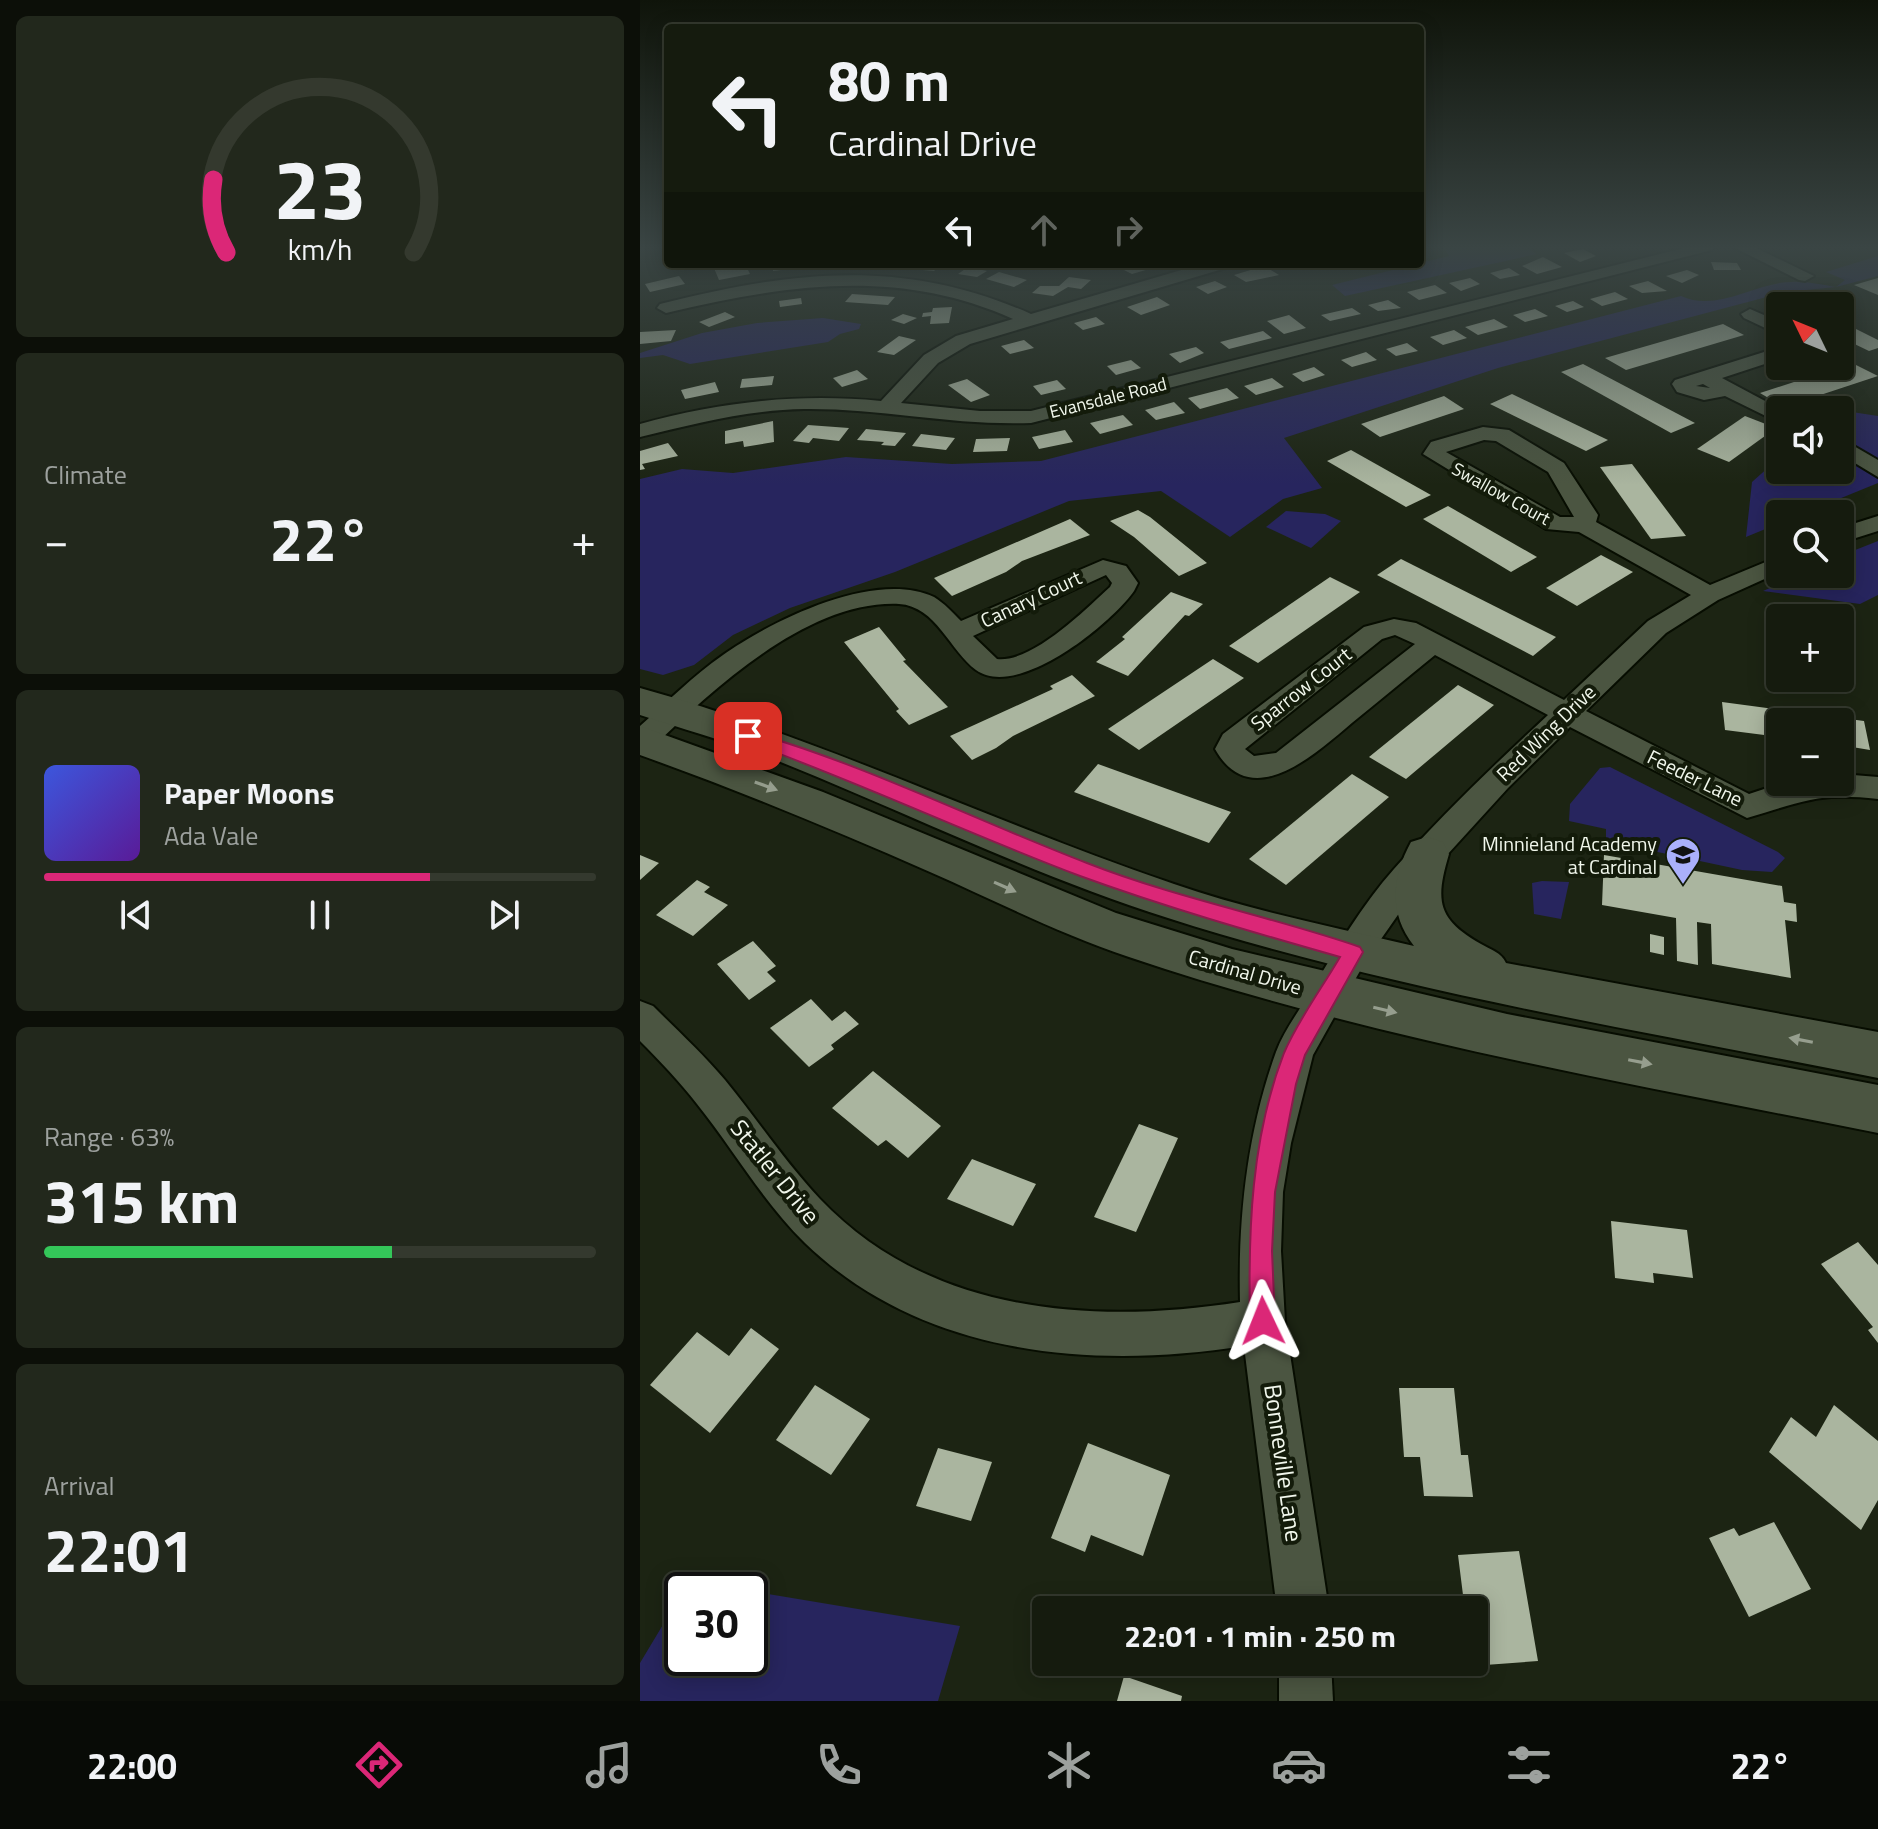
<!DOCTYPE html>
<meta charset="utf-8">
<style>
:root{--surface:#151b0e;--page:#22281c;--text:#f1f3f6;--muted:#9da19e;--line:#34392e;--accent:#db2777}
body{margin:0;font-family:"Titillium Web",sans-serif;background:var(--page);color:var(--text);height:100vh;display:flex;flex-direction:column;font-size:30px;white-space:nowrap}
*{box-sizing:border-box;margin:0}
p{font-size:26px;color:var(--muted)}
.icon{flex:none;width:44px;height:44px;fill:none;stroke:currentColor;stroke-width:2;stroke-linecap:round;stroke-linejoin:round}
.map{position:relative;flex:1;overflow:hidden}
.drawer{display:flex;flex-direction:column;gap:16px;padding:16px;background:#0c0f08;width:640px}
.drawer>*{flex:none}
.banner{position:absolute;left:24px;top:24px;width:760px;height:244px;border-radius:8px;box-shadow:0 4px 20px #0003,0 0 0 2px var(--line);background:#151b0e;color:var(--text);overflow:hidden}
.needle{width:52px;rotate:313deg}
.tools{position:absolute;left:1126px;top:292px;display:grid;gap:16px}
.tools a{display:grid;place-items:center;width:88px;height:88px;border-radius:8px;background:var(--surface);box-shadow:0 4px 20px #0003,0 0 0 2px var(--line);font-size:40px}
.speed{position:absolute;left:24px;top:1572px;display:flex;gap:16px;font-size:40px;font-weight:700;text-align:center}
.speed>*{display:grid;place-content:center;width:104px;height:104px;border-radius:50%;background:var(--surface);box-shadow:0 4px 20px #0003,0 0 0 2px var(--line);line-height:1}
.speed .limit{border:4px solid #111;border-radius:12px;background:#fff;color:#111}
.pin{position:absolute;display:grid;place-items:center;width:68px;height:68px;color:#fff;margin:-34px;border-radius:16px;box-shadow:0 4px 12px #0006}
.me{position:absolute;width:88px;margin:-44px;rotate:358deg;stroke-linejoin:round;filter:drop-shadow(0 0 6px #0008)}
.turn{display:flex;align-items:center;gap:28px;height:168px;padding:0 32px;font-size:36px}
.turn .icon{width:104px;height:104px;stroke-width:2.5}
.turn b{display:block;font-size:56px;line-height:68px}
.lanes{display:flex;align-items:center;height:76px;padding:0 32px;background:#0003;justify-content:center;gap:40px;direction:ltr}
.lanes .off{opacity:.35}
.big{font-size:60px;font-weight:700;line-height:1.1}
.drawer .card{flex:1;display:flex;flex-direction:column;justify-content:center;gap:12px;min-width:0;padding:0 28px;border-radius:12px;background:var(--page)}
.drawer .dial{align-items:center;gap:0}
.dial svg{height:208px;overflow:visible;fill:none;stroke:var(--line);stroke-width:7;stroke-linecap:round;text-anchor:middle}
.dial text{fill:var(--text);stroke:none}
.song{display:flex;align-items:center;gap:24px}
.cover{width:96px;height:96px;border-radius:12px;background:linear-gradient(135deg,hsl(230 70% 55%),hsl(270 70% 35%))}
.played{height:8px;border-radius:4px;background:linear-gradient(90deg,var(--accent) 70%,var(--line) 70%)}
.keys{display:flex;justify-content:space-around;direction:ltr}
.heat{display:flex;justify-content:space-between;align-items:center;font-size:44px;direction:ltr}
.charge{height:12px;border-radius:6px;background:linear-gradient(90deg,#34c759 63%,var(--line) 0)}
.trip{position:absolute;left:392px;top:1596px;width:456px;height:80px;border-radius:8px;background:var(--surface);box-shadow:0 4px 20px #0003,0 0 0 2px var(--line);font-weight:700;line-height:80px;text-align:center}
.tab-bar{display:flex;height:128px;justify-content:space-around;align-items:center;background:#080b06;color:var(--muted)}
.tab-bar .icon{width:56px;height:56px}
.tab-bar .on{color:var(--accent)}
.tab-bar b{font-size:36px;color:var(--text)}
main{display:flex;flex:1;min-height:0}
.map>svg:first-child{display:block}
</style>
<main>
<section class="drawer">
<div class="card dial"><svg viewBox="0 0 100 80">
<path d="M14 69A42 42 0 1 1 86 69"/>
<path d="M14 69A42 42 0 0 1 9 41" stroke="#db2777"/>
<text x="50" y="56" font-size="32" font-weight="700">23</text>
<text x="50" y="72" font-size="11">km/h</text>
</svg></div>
<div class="card"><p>Climate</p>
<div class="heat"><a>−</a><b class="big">22°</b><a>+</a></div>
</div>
<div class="card">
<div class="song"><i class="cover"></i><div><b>Paper Moons</b><p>Ada Vale</p></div></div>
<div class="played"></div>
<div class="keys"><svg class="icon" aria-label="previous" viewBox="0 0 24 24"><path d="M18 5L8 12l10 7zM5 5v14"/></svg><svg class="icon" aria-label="pause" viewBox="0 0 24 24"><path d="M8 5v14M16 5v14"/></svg><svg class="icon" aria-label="next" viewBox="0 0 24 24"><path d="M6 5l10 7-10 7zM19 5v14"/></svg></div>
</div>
<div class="card"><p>Range · 63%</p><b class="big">315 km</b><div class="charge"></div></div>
<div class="card"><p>Arrival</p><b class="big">22:01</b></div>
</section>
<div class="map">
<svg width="1238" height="1701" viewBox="0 0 1238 1701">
<rect width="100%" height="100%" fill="#1c2413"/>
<!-- green -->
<g fill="#27255e">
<polygon points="808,247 885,247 897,254 705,296 692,285 809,256 805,249"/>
<path d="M 1238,256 L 1238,276 L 1196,287 L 1146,292 L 858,368 L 644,438 L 682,488 L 643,499 L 590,537 L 521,491 L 429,501 L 255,572 L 150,608 L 93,635 L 54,665 L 23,675 L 0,669 L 0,479 L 42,469 L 93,473 L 206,457 L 312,464 L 401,461 L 1041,296 C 1078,313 1115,282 1152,282 C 1167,281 1182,285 1196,287 L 1205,280 L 1186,272 Z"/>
<polygon points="183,318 221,324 219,329 200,334 188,342 50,364 23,355 0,358 0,353 62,333 117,323"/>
<polygon points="1212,412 1238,416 1238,483 1162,514 1140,514 1140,523 1106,537 1112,482 1140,457 1140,470 1200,470 1200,415"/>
<polygon points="646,511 685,514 701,521 671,548 626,527"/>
<polygon points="1238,541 1238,595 1220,604 1123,591 1161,574 1200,574 1200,556"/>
<polygon points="970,767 1138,852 1145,858 1132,872 1102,870 966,841 966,829 929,821 930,804 960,768"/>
<polygon points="902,881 929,882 921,919 894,914 892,883"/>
<polygon points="110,1591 320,1626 298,1701 0,1701 0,1663 42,1593 42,1658 110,1658"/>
</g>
<!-- building -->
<g fill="#aab59f">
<polygon points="943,249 956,256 940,262 924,253"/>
<polygon points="903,257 922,267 897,274 882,266"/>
<polygon points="1071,262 1097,263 1101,270 1074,270"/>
<polygon points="157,264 157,268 133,271 133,265"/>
<polygon points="277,264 302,264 294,271 271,269"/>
<polygon points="500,264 509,269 492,274 482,269"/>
<polygon points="93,265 95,268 106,266 110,274 79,280 74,268"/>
<polygon points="624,266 639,275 606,282 594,275"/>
<polygon points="328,267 347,271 337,277 318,274"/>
<polygon points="869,268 880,275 860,279 850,273"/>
<polygon points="1047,270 1059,275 1042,283 1026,276"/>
<polygon points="359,272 387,280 374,287 346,279"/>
<polygon points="39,276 45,284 10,292 5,284"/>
<polygon points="429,277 451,280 441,289 428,287 413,296 392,293 400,286 419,286"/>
<polygon points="830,278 840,284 821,291 809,283"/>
<polygon points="1238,278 1238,295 1214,285"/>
<polygon points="575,281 587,287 568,294 556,287"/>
<polygon points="1008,281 1027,291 1002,293 989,286"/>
<polygon points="795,285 807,293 779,300 767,292"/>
<polygon points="975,292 988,299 962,306 950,299"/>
<polygon points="212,294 255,297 248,305 205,302"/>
<polygon points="517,297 530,305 501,315 487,307"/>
<polygon points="161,298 162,304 140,307 139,301"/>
<polygon points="748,300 761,308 738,311 728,305"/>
<polygon points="933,301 944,307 927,312 915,306"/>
<polygon points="312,307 309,323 290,324 291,316 282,317 283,313 292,312 293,308"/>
<polygon points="712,308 721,314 690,321 681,315"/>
<polygon points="895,309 908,316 885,322 873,315"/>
<polygon points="85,312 95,317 69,327 59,322"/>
<polygon points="263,314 277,318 264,324 251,320"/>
<polygon points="649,315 666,328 644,334 627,321"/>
<polygon points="456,317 465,324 443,330 434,323"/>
<polygon points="854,319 868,327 838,335 825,327"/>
<polygon points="1200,321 1238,340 1238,348 1229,351 1200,337"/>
<polygon points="1083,324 1104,335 986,370 965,358"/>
<polygon points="36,330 31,341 0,344 0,332"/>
<polygon points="814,330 827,338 803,345 790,337"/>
<polygon points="623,331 632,338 589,349 580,342"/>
<polygon points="259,336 276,340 254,355 237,352"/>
<polygon points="384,340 394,348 370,354 361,346"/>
<polygon points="767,343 778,351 756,356 746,349"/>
<polygon points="556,347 564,353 540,363 529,354"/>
<polygon points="726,352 737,360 712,367 701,360"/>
<polygon points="491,360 501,368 476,375 467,366"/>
<polygon points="1212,363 1238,376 1144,407 1120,393"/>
<polygon points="943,364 1055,423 1031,433 921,372"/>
<polygon points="674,367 685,375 663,382 652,374"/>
<polygon points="217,370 228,379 202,387 193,378"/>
<polygon points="134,376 132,385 100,388 102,379"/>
<polygon points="632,378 644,387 616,395 604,386"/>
<polygon points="327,379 350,395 331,402 308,385"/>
<polygon points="417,380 426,389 401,395 393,386"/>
<polygon points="75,382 79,392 45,399 41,390"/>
<polygon points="587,388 599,398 560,409 548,398"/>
<polygon points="872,394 968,440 946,451 850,404"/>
<polygon points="804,396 824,409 740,437 721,424"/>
<polygon points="534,402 545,413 516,420 505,410"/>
<polygon points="483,415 493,425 460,434 450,423"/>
<polygon points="1105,416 1136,428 1089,462 1057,449"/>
<polygon points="133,421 134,442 104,447 103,441 85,444 85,431"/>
<polygon points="168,425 209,428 199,441 173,438 169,443 153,441"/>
<polygon points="226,429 266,433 255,446 241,445 244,442 217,440"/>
<polygon points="425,430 433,442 399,449 392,437"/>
<polygon points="281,434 315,438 306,450 272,446"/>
<polygon points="370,438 367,451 333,452 336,439"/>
<polygon points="28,443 38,456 2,464 5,469 0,470 0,451"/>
<polygon points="711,450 791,495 766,507 687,461"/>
<polygon points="992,464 1046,536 1011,539 960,467"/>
<polygon points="808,506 897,557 871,572 783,519"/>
<polygon points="498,510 510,517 567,563 539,576 494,537 470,521"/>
<polygon points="430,519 450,535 382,561 366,572 312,596 294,578"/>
<polygon points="961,555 993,572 937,606 906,588"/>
<polygon points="761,559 916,637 893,656 737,575"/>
<polygon points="690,577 720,592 618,663 589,646"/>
<polygon points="531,592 563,604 549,616 545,615 488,676 456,662 485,639 482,637"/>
<polygon points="239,627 266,660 263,661 308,707 269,725 256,711 259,709 204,642"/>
<polygon points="573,659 604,678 499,750 468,729"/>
<polygon points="432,675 455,696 373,736 356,748 332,760 310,736 413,689 410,686"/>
<polygon points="818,685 854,705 766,779 729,757"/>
<polygon points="1082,702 1224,721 1230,750 1200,745 1200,722 1140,722 1140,737 1085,730"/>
<polygon points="458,764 591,812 569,843 434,792"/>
<polygon points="712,774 749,797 646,885 609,859"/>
<polygon points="0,855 19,863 0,880"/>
<polygon points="964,855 1142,886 1144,902 1156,904 1157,922 1145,920 1151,978 1072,964 1071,924 1057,922 1058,965 1037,961 1036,918 962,905"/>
<polygon points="57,880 70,887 64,892 88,905 53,936 16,915"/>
<polygon points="1010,934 1024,937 1024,955 1010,952"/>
<polygon points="113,941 136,966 127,972 136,981 109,1000 77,964"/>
<polygon points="171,999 192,1021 205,1011 219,1024 191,1045 194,1049 169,1067 130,1028"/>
<polygon points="233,1071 301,1126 268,1158 246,1140 238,1146 192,1108"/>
<polygon points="499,1124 538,1138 496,1232 454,1217"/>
<polygon points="332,1159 396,1184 373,1226 307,1199"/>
<polygon points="971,1221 1047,1230 1053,1278 1013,1273 1014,1283 975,1278"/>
<polygon points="1218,1242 1238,1265 1238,1343 1228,1330 1233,1327 1181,1264"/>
<polygon points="111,1328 139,1349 70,1433 10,1385 57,1332 89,1356"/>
<polygon points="175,1385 230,1419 191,1475 136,1440"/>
<polygon points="759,1388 814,1388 821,1455 828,1455 833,1497 784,1496 780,1457 764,1457"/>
<polygon points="1194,1405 1238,1441 1238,1500 1221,1530 1129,1452 1151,1417 1176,1437"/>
<polygon points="448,1443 530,1475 503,1556 451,1535 445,1552 411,1538"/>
<polygon points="298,1448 352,1462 331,1521 276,1506"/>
<polygon points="1134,1522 1171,1589 1109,1617 1069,1538 1094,1528 1099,1536"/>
<polygon points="879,1551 898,1661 804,1668 804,1662 834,1662 834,1610 797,1610 796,1605 824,1603 818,1555"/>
<polygon points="484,1676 542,1696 541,1701 477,1701"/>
</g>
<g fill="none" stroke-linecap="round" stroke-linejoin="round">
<defs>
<g id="street">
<path d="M 1048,247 L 1074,247 L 1072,250 L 391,423 C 315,426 240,408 164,409 C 107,410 54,424 0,437 L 0,424 C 80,402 157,393 241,401 L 284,355 L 316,336 L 373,319 C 257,267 146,285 26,313 L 17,308 L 20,304 C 152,271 263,257 391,314 L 562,264 L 588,264 L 586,268 L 330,344 L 298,363 L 261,403 L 340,411 L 391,411 Z"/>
<polygon points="1093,247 1114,247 1174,276 1165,281 1159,280"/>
<polygon points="1110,309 1140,322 1140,335 1104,318 1101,314"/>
<path d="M 1140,347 L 1140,359 L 1082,378 L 1142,410 L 1140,410 L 1140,423 L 1085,396 L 1064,400 L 1037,392 L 1032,384 L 1035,380 ZM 1063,384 L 1070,388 L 1056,386 Z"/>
<path d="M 843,427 L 869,430 L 924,463 L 958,515 L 956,522 L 1070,585 L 1140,556 L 1140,572 L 1078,600 L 1026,633 L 946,711 L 1109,794 L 1145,782 L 1200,782 L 1201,774 L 1238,777 L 1238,799 C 1178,792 1162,802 1107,818 L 930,727 L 868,788 L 776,889 L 725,962 L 673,1055 L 651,1143 L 643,1192 L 641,1251 L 645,1321 L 689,1610 L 637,1610 L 604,1346 C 452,1370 282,1356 165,1243 C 123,1202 94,1150 57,1104 C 40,1082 20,1061 0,1041 L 0,1001 L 13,1006 C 37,1030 63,1054 85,1080 C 117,1119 145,1162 180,1199 C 289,1314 453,1325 600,1302 C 598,1217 607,1133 636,1052 C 644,1030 660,1010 672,989 C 697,948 722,905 754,869 C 802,815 855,764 908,715 L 795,655 C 769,676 744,697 718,718 C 681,748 613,817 575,749 L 583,734 L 724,627 L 754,619 L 776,623 L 924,700 L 1008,621 L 1051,595 L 939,532 L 906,529 L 783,454 L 791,442 ZM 844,440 L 856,441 L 908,472 L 934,517 L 920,517 L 806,452 ZM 755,635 L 775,644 L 636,753 L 614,756 L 605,749 L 742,639 Z"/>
<polygon points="1200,438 1238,460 1238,477 1200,454"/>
<polygon points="1238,516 1238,531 1200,543 1200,528"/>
<path d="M 463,560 L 486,566 L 498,583 L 494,591 C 470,625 377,700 336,670 C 310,651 296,606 259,604 C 168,600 73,689 12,748 L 0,750 L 0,726 C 27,702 53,676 83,655 C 131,621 235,569 294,597 C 304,603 313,613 321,621 ZM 466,575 L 472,583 L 470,587 C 445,610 392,663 357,659 L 333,636 Z"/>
<polygon points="639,1662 691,1662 693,1701 639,1701"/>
</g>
<g id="secondary">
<path d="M 0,688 C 183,739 354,823 534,884 C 612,911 694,927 774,946 C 748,913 752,877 771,842 L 787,837 L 803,842 L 809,854 C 795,901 797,919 841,944 C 851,950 861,952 866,963 L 1238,1032 L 1238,1078 C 1000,1030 759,992 528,918 C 398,877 274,816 148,765 C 100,745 49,731 0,715 Z"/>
<path d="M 0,726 L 183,792 L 476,913 L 592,949 L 867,1014 L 1238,1085 L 1238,1133 C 987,1083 732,1039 489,957 C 420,934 356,901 290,872 C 195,830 98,790 0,755 Z"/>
</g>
</defs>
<!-- street casing -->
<use href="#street" stroke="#070d01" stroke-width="4"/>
<!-- secondary casing -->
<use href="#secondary" stroke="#070d01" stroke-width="4"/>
<!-- street -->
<use href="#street" fill="#4b5541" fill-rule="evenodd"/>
<!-- secondary -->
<use href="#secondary" fill="#4b5541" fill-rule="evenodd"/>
</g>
<!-- one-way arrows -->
<defs><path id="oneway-solid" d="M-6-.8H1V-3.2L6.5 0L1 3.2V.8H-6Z" transform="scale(2)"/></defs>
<g fill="#969e8e">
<use href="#oneway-solid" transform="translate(126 786) rotate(20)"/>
<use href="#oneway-solid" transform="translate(365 887) rotate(24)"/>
<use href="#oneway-solid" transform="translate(745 1010) rotate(13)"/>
<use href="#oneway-solid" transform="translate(1161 1040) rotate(-169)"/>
<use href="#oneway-solid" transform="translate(1000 1062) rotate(11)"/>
</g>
<!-- sky -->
<linearGradient id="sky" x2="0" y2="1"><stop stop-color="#0f140a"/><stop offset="0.51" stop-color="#3a4544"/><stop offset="1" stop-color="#3a4544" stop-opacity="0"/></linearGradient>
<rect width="1238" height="485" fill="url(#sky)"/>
<!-- route -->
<path fill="#db2777" stroke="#8e194d" stroke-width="2" d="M 108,731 C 224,764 335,820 447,863 C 536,898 630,916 720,947 L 723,952 L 665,1055 L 656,1084 L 635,1192 L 632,1251 L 635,1321 L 631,1329 L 623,1333 L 614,1329 L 610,1321 C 608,1231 611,1138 644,1053 C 658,1020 682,988 700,957 C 612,932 525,907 440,876 C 326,833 217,781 102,740 L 100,736 L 102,732 Z"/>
<!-- icons -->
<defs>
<symbol id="school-pin" viewBox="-11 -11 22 30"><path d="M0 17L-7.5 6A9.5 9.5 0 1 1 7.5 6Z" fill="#aab0fb" stroke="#131b0a"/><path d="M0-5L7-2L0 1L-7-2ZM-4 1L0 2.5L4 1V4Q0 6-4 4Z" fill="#111"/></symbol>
</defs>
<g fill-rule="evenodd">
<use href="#school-pin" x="1023" y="835" width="40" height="54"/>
</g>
<g text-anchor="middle" stroke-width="8" stroke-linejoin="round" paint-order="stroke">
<!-- far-street labels -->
<g font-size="18" fill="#f1f7ec" stroke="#131b0a">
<text transform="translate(468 398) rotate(-14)" y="6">Evansdale Road</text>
<text transform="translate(861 494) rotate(29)" y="6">Swallow Court</text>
</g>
<!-- street labels -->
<g font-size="20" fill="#f1f7ec" stroke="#131b0a">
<text transform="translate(391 599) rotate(-25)" y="7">Canary Court</text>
<text transform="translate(661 689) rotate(-38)" y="7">Sparrow Court</text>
<text transform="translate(906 733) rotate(-44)" y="7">Red Wing Drive</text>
<text transform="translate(1055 778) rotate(26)" y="7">Feeder Lane</text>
<text transform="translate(605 972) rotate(16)" y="7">Cardinal Drive</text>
</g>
<!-- poi labels -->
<g font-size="20" fill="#f1f7ec" stroke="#131b0a" text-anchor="end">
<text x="1017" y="851">Minnieland Academy<tspan x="1017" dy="23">at Cardinal</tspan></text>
</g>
<!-- near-street labels -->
<g font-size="24" fill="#f1f7ec" stroke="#131b0a">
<text transform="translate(135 1172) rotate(51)" y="8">Statler Drive</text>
<text transform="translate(643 1463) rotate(82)" y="8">Bonneville Lane</text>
</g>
</g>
</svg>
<div class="tools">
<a><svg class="needle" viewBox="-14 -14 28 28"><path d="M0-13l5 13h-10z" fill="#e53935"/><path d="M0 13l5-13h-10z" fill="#9da19e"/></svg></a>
<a><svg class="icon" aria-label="sound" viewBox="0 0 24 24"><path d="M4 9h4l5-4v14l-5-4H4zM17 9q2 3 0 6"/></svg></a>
<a><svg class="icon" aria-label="search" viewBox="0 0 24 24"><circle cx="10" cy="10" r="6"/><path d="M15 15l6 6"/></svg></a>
<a>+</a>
<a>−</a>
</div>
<div class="speed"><div class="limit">30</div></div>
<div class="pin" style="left:108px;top:736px;background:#d93025"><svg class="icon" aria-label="arrive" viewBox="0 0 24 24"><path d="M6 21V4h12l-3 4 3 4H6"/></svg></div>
<svg class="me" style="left:623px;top:1321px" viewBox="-20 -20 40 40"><path d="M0-17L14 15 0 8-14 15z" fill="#db2777" stroke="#fff" stroke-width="4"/></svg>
<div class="trip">22:01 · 1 min · 250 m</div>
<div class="banner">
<div class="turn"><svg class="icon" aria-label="left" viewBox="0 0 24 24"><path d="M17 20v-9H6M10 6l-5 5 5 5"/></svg><div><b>80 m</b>Cardinal Drive</div></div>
<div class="lanes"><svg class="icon" aria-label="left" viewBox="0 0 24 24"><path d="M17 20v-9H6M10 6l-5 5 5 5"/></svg><svg class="icon off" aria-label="ahead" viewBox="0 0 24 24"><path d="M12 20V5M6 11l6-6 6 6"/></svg><svg class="icon off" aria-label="right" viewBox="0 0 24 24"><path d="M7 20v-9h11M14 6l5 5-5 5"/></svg></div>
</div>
</div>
</main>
<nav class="tab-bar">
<b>22:00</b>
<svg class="icon on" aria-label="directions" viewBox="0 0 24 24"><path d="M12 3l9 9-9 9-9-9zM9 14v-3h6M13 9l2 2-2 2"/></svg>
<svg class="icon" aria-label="music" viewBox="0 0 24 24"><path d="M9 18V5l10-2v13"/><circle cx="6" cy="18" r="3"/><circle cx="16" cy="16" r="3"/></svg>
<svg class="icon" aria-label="phone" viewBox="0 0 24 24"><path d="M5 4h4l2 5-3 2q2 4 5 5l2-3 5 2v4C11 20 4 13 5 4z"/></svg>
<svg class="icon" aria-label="climate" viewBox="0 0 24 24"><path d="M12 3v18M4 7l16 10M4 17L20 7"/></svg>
<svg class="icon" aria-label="car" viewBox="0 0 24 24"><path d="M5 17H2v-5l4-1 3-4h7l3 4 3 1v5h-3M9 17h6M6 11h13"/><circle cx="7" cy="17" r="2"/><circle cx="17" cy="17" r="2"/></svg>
<svg class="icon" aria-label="filters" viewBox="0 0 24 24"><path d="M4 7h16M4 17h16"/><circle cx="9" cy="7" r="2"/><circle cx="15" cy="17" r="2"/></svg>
<b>22°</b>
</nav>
